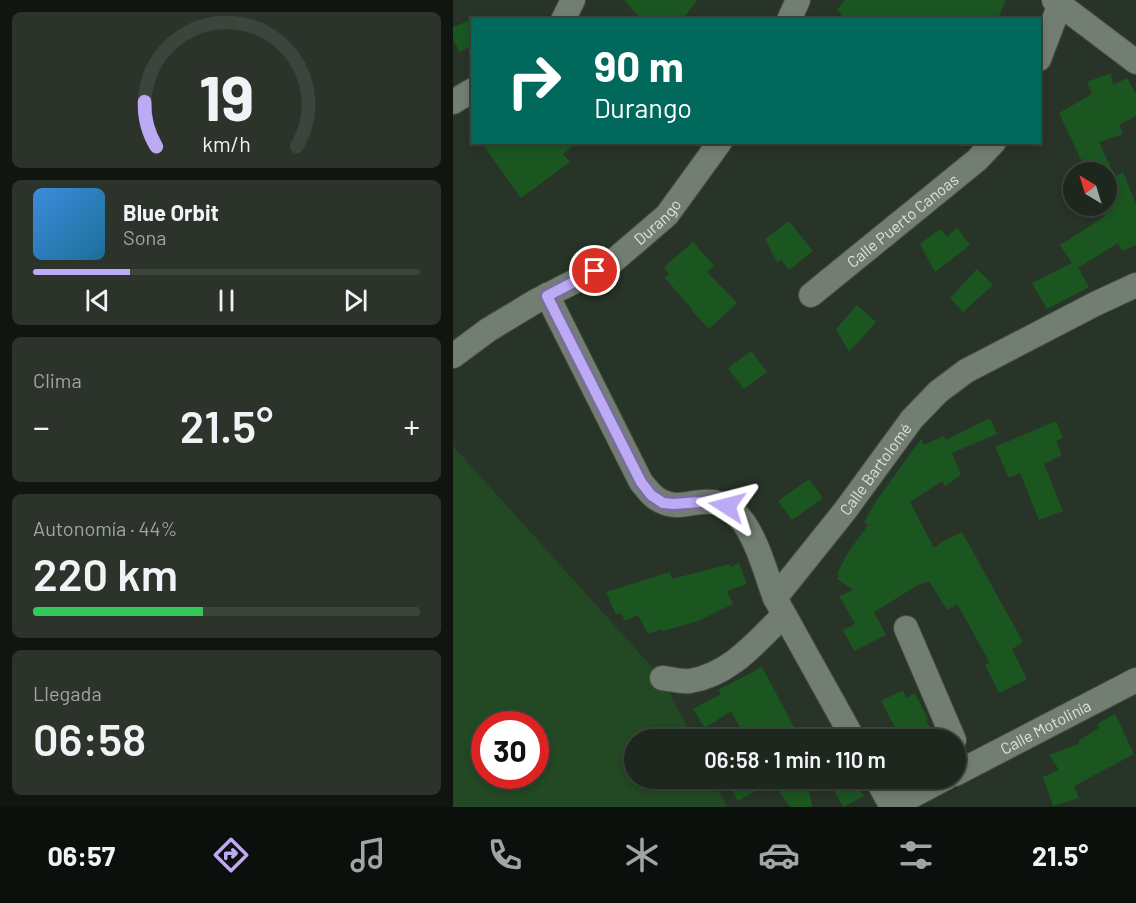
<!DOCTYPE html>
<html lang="es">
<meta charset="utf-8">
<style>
:root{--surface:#1e271e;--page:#2b332b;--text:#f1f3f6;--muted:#a1a5a4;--line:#3c443c;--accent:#bcaaf5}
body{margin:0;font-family:Barlow,sans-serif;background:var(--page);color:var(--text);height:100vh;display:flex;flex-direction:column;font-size:22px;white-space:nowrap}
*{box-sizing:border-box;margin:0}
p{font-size:20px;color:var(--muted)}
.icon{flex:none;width:33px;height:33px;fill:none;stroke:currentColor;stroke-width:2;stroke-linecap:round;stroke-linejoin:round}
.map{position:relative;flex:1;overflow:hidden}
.panel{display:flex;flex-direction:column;gap:12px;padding:12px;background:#101510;width:453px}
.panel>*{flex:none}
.hud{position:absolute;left:18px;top:18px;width:570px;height:126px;border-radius:0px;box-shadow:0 3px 9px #0003,0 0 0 2px var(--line);background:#00695c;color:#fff;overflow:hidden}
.needle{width:39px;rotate:322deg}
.buttons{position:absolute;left:610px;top:162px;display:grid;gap:12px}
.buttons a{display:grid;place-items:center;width:54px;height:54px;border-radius:50%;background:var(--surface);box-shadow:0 3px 9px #0003,0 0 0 2px var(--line);font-size:30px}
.speed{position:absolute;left:18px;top:711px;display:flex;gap:12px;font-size:30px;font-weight:700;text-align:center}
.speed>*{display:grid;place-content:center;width:78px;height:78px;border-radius:50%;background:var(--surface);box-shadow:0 3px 9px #0003,0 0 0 2px var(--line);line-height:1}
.speed .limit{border:9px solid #d22;background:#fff;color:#111}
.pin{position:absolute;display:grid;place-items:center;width:51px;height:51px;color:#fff;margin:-26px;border:3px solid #fff;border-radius:50%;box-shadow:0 2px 6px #0007}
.me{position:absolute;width:66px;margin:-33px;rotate:279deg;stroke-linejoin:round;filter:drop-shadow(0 0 4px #0008)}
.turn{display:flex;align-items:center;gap:21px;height:126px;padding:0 24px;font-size:27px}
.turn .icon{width:78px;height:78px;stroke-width:2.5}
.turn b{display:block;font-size:42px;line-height:51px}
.big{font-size:45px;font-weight:600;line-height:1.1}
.panel .card{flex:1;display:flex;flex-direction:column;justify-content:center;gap:9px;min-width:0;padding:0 21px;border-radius:9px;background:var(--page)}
.panel .dial{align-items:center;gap:0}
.dial svg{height:156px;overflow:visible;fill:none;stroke:var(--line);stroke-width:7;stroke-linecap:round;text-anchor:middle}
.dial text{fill:var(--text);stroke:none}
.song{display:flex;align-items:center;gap:18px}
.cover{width:72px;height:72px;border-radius:9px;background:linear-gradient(135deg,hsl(210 70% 55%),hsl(200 70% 35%))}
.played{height:6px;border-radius:3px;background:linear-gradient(90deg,var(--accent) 25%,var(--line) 25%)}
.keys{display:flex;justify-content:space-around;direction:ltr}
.heat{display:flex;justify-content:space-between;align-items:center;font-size:33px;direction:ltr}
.charge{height:9px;border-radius:4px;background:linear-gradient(90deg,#34c759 44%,var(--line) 0)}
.trip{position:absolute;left:171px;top:729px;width:342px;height:60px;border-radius:30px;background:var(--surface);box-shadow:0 3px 9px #0003,0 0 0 2px var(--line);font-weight:600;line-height:60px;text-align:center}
.menu{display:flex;height:96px;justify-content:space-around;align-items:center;background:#0c100c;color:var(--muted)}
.menu .icon{width:42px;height:42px}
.menu .current{color:var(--accent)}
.menu b{font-size:27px;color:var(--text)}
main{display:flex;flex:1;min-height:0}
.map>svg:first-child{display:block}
</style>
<main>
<section class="panel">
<div class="card dial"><svg viewBox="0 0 100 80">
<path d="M14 69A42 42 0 1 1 86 69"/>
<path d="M14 69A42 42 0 0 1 8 46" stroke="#bcaaf5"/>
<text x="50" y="56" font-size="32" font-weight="700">19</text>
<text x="50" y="72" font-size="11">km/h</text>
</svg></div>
<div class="card">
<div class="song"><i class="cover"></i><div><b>Blue Orbit</b><p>Sona</p></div></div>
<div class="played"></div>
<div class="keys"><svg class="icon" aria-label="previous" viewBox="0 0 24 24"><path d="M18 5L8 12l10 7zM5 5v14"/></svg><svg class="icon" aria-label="pause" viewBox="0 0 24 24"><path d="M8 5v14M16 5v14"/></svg><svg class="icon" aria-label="next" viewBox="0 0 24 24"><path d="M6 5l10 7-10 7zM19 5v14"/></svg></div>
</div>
<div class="card"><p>Clima</p>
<div class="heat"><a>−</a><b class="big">21.5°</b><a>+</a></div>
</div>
<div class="card"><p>Autonomía · 44%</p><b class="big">220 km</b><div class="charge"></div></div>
<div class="card"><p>Llegada</p><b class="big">06:58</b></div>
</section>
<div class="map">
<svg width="683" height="807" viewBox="0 0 683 807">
<rect width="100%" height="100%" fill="#283428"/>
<!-- green -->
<path fill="#224824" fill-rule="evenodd" d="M 0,446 L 209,678 L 240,739 L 182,740 L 182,778 L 260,779 L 274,807 L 0,807 ZM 32,724 L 82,724 L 82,776 L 32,776 Z"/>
<!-- building -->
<g fill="#1b5621">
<polygon points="171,0 244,0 229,20 189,20"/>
<polygon points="392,0 553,0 544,20 386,20 389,14 384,10"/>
<polygon points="20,19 20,45 7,52 0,40 0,27"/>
<polygon points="658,73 660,85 674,78 683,94 683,116 666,125 670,134 646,142 660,172 634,172 606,113 639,94 634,82"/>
<polygon points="28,142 125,142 110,154 117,162 68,198"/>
<polygon points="670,172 683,204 683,245 669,251 665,243 625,268 636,287 594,309 579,283 619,263 607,245 651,217 646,206 654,206 654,181"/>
<polygon points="336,221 360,251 336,270 328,260 324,263 312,239"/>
<polygon points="504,228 517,245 482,272 467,244 487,229 494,237"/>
<polygon points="240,242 261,266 254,272 284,303 256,329 239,311 240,310 212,278 216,274 211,267"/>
<polygon points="524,269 540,285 510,312 497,298"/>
<polygon points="404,305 423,322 396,352 383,329"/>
<polygon points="298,351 314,372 291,389 275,368"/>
<polygon points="537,418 544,434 499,453 508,475 492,486 489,481 457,502 481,548 489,542 509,532 570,642 559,649 574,679 546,693 532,665 537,663 504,604 494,610 476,581 465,585 421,612 433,635 401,651 390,630 402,624 386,596 400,590 384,579 386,576 384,574 394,554 415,525 411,522 423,501 468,439 471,445 491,436 493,440"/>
<polygon points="603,421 610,438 603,441 609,455 591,464 610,511 586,520 567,473 556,478 542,447"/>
<polygon points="356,479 370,498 339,520 325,501"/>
<polygon points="286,563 294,584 274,591 280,604 245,621 210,631 209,629 195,634 185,615 172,621 168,613 163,615 153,592 217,572 219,579 276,564 277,567"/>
<polygon points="309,667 348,740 294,740 278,711 252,728 240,709 268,694 265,690"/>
<polygon points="450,690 453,698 462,693 475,719 473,720 483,740 449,740 428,701"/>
<polygon points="662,714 681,754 621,786 626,798 600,806 590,777 606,770 596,755 626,744 625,741 646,728 644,724"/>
<polygon points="273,778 354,778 359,807 337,807 319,781 285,801"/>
<polygon points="374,778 400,778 411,796 390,807"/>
</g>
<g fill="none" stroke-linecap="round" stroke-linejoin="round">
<defs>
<g id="minor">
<polyline points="601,0 683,62"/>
<polyline points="110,20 120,0"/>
<polyline points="336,20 345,0"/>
<polyline points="586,59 607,4"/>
<polyline points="0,102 20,90"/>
<path d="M 94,295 L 188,482 C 194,489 199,497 208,501 C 233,515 256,485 286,517 C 303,535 313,574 322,598"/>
<path id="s1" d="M 358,295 L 524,160 L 541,142"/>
<path id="s2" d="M 0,356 L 35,330 L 83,301 L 158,263 L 214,215 L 267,142"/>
<polyline points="453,628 501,740"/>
<path d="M 209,678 C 218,679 228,682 237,681 C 277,675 304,641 331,615"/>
<path id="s3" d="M 401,740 L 322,598 L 391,512 L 459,419 L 485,392 L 513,371 L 642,304 L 683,285"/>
<path id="s4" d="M 502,774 L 683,680"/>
<polyline points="423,778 439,807"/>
<polyline points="438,807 493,778"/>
</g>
</defs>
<!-- minor casing -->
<use href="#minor" stroke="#465046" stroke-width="26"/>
<!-- minor -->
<use href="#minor" stroke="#717e71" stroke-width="24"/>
</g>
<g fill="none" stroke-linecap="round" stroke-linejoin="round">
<defs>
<polyline id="route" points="142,271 94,296 188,482 198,495 210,503 221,504 260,501 274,506"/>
</defs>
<!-- route casing -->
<use href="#route" stroke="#7a6e9f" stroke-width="15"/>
<!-- route -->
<use href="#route" stroke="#bcaaf5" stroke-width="10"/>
</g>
<g text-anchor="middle" stroke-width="6" stroke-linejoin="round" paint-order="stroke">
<!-- street labels -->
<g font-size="16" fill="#dce4dc" stroke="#1f2a1f">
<text dy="6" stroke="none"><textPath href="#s1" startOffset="118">Calle Puerto Canoas</textPath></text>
<text dy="6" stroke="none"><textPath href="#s2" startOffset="246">Durango</textPath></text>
<text dy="6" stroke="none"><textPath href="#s3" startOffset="326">Calle Bartolomé</textPath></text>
<text dy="6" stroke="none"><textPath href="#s4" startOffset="102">Calle Motolinía</textPath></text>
</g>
</g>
</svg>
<div class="buttons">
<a><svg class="needle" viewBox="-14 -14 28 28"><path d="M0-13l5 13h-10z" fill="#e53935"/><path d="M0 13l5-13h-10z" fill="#a1a5a4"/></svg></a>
</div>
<div class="speed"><div class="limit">30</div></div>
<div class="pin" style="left:142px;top:271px;background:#d93025"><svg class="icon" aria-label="arrive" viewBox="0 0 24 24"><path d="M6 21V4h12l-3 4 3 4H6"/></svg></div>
<svg class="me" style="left:274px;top:506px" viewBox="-20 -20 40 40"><path d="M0-17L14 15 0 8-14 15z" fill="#bcaaf5" stroke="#fff" stroke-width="4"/></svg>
<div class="trip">06:58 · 1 min · 110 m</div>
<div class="hud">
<div class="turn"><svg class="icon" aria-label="right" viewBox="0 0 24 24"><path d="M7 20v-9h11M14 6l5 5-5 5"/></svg><div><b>90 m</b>Durango</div></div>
</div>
</div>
</main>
<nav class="menu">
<b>06:57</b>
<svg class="icon current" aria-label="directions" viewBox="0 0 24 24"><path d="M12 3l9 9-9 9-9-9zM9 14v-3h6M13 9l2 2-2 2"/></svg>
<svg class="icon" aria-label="music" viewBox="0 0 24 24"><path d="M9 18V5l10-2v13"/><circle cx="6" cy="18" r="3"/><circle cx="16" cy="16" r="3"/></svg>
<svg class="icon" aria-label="phone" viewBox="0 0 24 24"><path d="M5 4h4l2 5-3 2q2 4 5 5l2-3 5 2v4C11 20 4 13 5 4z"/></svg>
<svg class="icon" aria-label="climate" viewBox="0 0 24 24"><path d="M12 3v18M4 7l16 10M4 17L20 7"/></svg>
<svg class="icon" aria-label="car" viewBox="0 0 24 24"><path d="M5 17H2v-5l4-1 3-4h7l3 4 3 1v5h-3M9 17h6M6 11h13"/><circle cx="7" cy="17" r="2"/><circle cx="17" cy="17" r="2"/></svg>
<svg class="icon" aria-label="filters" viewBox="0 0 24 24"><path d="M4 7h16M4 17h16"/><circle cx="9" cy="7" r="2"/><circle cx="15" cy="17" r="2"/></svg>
<b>21.5°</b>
</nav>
